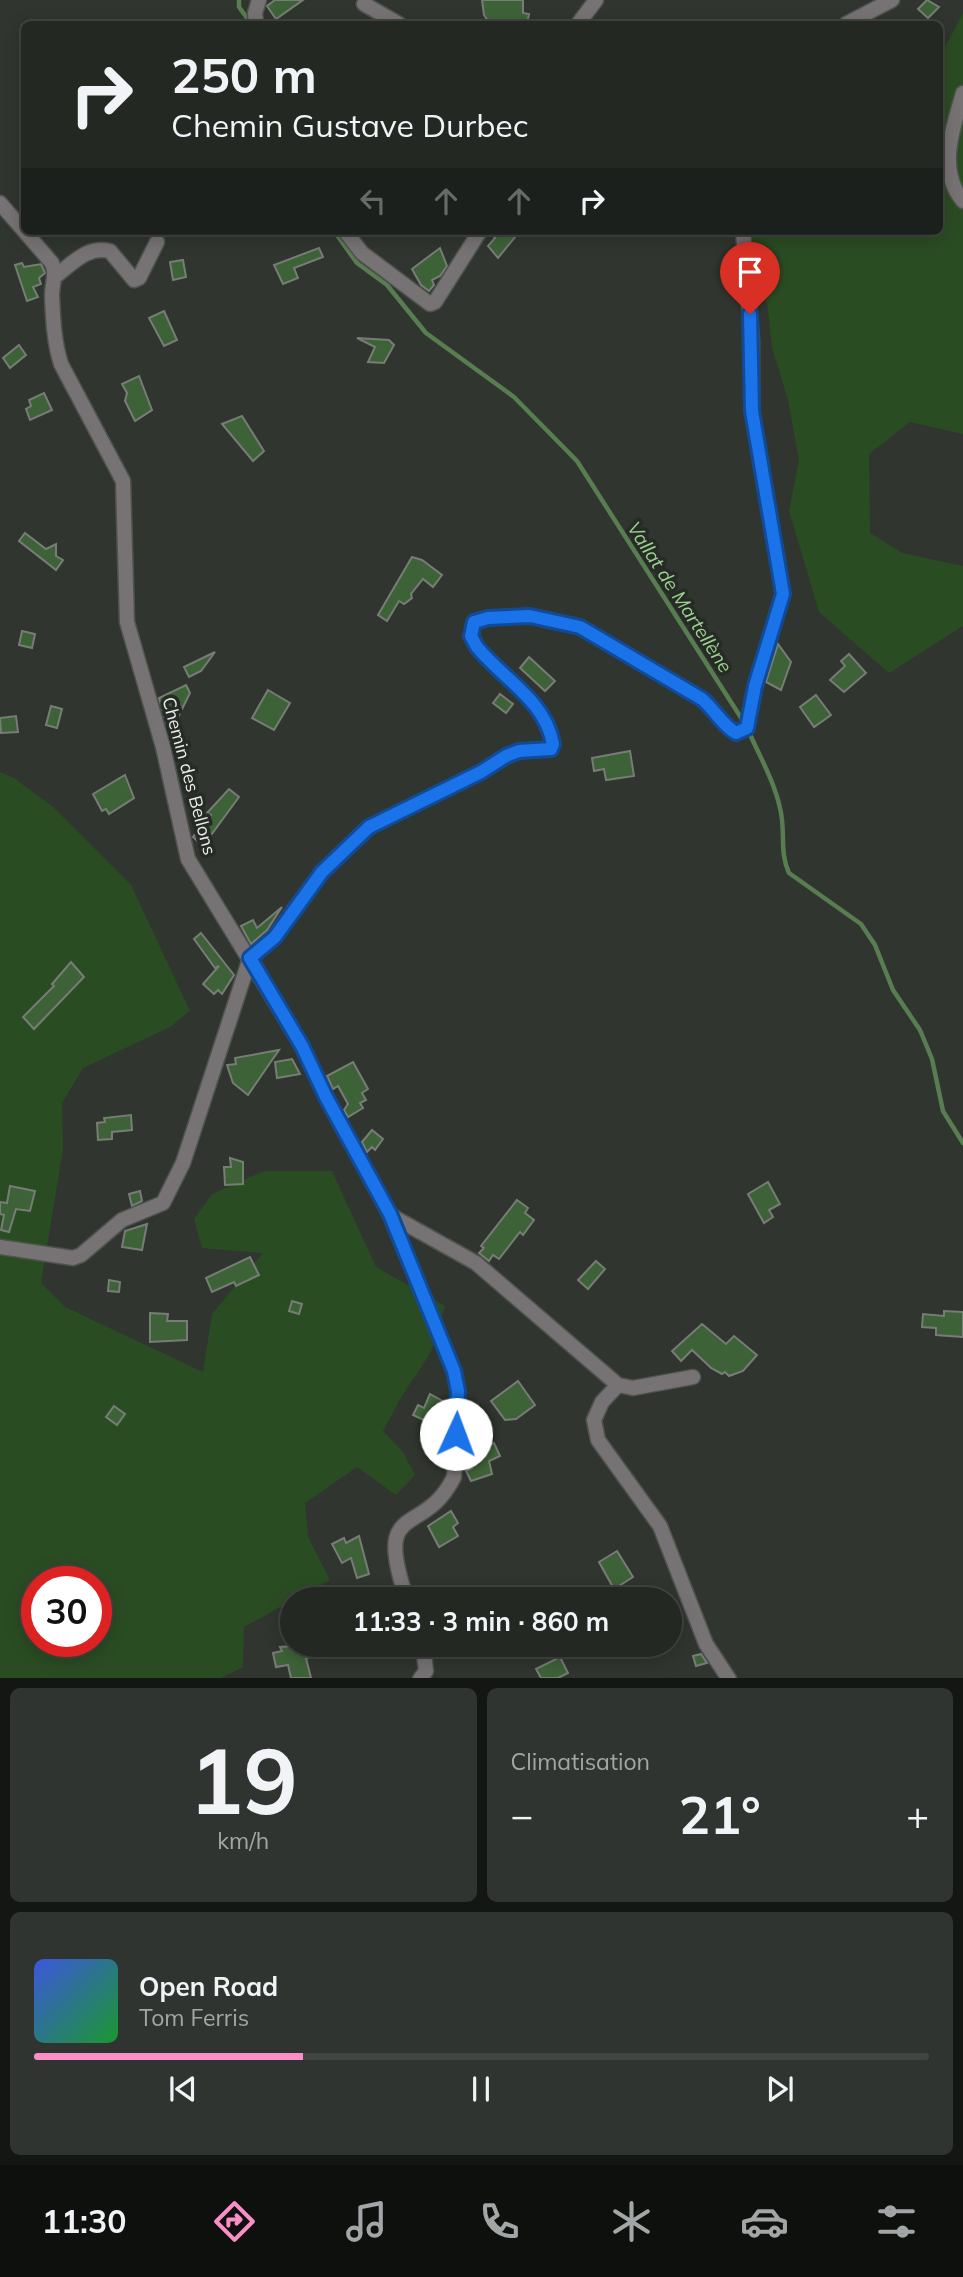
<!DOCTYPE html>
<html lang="fr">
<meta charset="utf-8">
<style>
:root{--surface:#242823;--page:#303430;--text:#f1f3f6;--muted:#a3a6a6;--line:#414441;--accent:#fa8fc7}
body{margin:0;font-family:Mulish,sans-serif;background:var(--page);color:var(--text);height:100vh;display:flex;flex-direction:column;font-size:26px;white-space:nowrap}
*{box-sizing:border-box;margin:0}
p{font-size:23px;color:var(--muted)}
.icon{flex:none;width:38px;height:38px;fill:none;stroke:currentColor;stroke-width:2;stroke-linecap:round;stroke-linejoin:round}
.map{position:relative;height:1678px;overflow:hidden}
.side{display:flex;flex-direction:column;gap:10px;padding:10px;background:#141613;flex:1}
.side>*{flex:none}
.guide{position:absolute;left:21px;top:21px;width:922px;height:214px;border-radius:10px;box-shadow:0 4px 18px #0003,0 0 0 2px var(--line);background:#242823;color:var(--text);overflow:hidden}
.speed{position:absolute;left:21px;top:1566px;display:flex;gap:14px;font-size:35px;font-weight:700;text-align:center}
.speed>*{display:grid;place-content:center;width:91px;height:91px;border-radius:50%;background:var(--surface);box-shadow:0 4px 18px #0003,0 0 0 2px var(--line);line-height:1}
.speed .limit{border:10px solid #d22;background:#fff;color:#111}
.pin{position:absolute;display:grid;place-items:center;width:60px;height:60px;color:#fff;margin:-72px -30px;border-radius:50% 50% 50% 0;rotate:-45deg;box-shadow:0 0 7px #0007}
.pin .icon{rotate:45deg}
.me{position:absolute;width:77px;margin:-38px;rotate:2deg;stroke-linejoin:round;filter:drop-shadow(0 0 5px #0008)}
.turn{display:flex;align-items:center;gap:24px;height:147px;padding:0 35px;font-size:32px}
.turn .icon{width:91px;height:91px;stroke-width:2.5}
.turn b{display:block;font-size:49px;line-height:60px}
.lanes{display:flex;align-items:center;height:66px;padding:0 35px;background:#0003;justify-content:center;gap:35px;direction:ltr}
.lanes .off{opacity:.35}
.big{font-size:52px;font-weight:700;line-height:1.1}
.side .tile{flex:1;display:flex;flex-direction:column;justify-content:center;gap:10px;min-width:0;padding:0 24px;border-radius:10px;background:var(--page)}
.side .dial{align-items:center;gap:0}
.dial b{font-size:91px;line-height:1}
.song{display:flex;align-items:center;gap:21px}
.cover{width:84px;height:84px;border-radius:10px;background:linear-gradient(135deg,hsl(230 70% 55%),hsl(130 70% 35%))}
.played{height:7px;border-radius:4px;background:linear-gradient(90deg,var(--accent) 30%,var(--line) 30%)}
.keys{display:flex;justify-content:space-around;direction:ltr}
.heat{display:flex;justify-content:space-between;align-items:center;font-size:38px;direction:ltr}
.side .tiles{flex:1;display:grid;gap:10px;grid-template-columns:1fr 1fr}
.tile:last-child{grid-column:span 2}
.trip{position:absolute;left:280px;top:1587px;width:402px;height:70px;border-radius:35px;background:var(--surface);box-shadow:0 4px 18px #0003,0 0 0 2px var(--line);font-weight:700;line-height:70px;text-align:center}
.menu{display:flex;height:112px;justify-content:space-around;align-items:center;background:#0e100e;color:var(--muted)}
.menu .icon{width:49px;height:49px}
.menu .active{color:var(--accent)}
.menu b{font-size:32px;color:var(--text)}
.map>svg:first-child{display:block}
</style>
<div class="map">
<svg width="963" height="1679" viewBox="0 0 963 1679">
<rect width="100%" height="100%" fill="#30352f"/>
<!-- green -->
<g fill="#2a4c23" fill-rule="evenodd">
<polygon points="963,13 963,84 953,113 963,109 963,434 910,422 869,454 870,533 902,553 963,566 963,626 889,673 819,612 789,511 799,460 788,400 772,348 767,302 739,290 736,231 940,231 940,57"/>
<path d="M 0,772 L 14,778 L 53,807 L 131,885 L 190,1011 L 170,1027 L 83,1068 L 62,1103 L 63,1149 L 41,1283 L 65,1307 L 203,1372 L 212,1314 L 263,1253 L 202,1248 L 194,1219 L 212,1194 L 264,1171 L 332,1171 L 376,1267 L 445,1306 L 431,1352 L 400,1399 L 383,1431 L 403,1452 L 415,1475 L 396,1495 L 357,1467 L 305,1503 L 308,1537 L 330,1580 L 244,1627 L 243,1667 L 221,1678 L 0,1678 ZM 37,1582 L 96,1582 L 96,1642 L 37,1642 Z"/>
</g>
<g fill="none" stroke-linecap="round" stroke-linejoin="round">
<!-- stream -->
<g stroke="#587d51" stroke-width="4.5">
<polyline points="239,0 239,7 247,18"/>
<polyline points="334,231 357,263 387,285 426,333 514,397 577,461 745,724"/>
<path d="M 749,732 C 760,757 774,781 780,808 C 786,831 779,852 789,873 L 861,924 L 875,945 L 893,990 L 920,1030 L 932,1059 L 943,1111 L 963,1143"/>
</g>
</g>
<!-- building -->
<g fill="#3e6237" stroke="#777d76" stroke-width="2">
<polygon points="275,0 303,0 276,19 267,6"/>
<polygon points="482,0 523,0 523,13 529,14 527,24 490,24 484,15"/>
<polygon points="927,0 939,7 928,18 918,9"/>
<polygon points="490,231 520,231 498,258 488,246 495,238"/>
<polygon points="319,248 323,257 294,268 298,278 283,284 274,265"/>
<polygon points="440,248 447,266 440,276 432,280 434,285 429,291 421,285 412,269"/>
<polygon points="183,260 186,277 173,280 170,262"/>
<polygon points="22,263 24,267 41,264 45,273 39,278 41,284 33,287 38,297 27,301 15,265"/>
<polygon points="164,311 177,340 164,346 149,318"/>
<polygon points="357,338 389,340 394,345 384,363 368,362 375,347"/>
<polygon points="19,345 26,355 10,368 3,358"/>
<polygon points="139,376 152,410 135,421 125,401 127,393 122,384"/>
<polygon points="44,393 52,410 30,420 26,409 31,406 29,400"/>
<polygon points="242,416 264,451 253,461 222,424"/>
<polygon points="25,533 46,549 56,544 56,556 63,560 56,570 19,541"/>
<polygon points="412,557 422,560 442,575 433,587 423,579 411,594 412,598 404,604 399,601 387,621 378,615"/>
<polygon points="22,631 35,634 32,648 19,645"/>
<polygon points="778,644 791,662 781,690 766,682"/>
<polygon points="215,652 201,671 189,677 184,667"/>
<polygon points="849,654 866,673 844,692 830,680 845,666 841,661"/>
<polygon points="529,657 555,681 545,691 520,668"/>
<polygon points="186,685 190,693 178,717 167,726 159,698"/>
<polygon points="268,690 290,703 274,730 252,718"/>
<polygon points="500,694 513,704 506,713 493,703"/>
<polygon points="816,695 831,715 814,727 800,707"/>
<polygon points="51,706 62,709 57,728 46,725"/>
<polygon points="16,716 18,732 1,733 0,718"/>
<polygon points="630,751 634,776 606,780 604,769 594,771 592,758"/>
<polygon points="125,775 134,798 109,814 106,809 102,811 93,794"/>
<polygon points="229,789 239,797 203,846 193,837 211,815 207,813"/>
<polygon points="282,907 267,930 251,944 241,926 253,920 257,928"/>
<polygon points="201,933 234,975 222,994 218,990 214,994 203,984 219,966 215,968 194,939"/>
<polygon points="71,962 84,977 34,1029 23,1017 54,986 52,984"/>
<polygon points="279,1050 248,1095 233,1083 227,1065 236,1064 235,1058"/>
<polygon points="292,1059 300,1074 277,1078 275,1062"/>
<polygon points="353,1062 368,1089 362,1093 366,1100 360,1103 363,1108 348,1117 344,1110 348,1104 338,1086 333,1089 327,1076"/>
<polygon points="131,1115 132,1130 112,1132 112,1139 98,1140 97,1123 105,1122 104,1118"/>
<polygon points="372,1130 383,1139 375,1150 372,1147 367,1152 362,1142"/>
<polygon points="230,1158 243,1162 243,1184 225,1185 224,1167 231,1167"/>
<polygon points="768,1182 780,1204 769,1210 773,1217 764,1223 748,1194"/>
<polygon points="10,1186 35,1191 30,1211 16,1209 9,1232 1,1230 4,1215 0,1214 0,1202 7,1203"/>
<polygon points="140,1191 142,1201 132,1206 129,1194"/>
<polygon points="517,1200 528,1208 525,1213 534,1220 523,1235 520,1232 499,1259 493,1255 489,1261 479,1253 484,1248 481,1246"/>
<polygon points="147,1224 142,1250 122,1247 125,1231"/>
<polygon points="250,1257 259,1275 236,1286 234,1282 212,1292 206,1278"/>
<polygon points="596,1261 605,1269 588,1289 578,1280"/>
<polygon points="109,1280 120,1282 119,1292 108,1291"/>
<polygon points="292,1301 302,1304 299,1314 289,1311"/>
<polygon points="944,1311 963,1312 963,1337 936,1335 936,1328 922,1327 923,1314 944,1316"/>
<polygon points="150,1313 168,1314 167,1321 187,1321 187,1340 150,1342"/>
<polygon points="702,1324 726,1344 734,1336 757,1355 743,1371 729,1376 725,1372 722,1374 711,1368 692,1350 681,1361 672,1351"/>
<polygon points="518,1381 535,1405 516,1419 505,1420 491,1401"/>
<polygon points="430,1394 448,1404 442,1416 439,1414 437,1420 430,1417 428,1422 413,1415 418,1405 424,1408"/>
<polygon points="114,1406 125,1414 117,1425 106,1417"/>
<polygon points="473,1435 479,1449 494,1443 500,1456 489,1461 492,1474 471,1481 466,1471 472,1468 465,1455 465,1439"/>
<polygon points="451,1511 458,1523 453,1527 458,1536 439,1547 428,1526"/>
<polygon points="359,1536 369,1574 357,1578 351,1558 342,1563 332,1544 344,1538 346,1543"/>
<polygon points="617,1551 633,1577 614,1589 599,1562"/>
<polygon points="309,1645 312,1657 306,1658 311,1678 291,1678 288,1665 276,1667 273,1653 282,1651 280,1647"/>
<polygon points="701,1654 707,1663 696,1666 693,1656"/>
<polygon points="560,1657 568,1673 558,1678 541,1678 536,1669"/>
</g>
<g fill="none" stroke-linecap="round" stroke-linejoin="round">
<defs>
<g id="minor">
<polyline points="364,4 399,24"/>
<polyline points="256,24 255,13 259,0"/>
<polyline points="578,24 596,0"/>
<polyline points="846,24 892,0"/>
<path d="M 963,93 C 953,128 937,170 963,201"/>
<path d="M 0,203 L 52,263 C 57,276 52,282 52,296 C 53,319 54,342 61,364 L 123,481 L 127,622 L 163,747 L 188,859 L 302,1046 L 326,1097 L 390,1215 L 454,1371 L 458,1391 L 454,1477 C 423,1540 372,1497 407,1600"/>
<polyline points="345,231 362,253 430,304 435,302 480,231"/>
<path d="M 57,275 C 74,262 87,246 110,251 L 134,280 L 139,278 L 157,242"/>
<polyline points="390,1215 476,1263 618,1385 633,1388 693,1377"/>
<path d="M 0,1247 L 73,1258 L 81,1255 L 122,1220 L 163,1203 L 183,1163 L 250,958 L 274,937 L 322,872 L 369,827 L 481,772 L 506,756 L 519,751 L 551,749 L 553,744 C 545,700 504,680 477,647 L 471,636 L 474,622 L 488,618 L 530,616 L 580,627 L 702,699 C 714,709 722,725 736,733 L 747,728 L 755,686 L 783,594 L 752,411 L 752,341 L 743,231"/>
<polyline points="618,1385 602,1402 594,1420 598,1440 660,1526 706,1644 729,1679"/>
<polyline points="420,1679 426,1671 423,1645"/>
</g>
</defs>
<!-- minor casing -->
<use href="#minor" stroke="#4e534d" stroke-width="17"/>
<!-- minor -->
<use href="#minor" stroke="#777274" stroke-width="14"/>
</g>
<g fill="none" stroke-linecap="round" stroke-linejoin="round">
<defs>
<path id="route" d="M 456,1434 L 458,1391 L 454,1371 L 390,1214 L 326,1097 L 302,1046 L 250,958 L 275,937 L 322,872 L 369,827 L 481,772 L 506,756 L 519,751 L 551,749 L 553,744 C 545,700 504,680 477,647 L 471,636 L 474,622 L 488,618 L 530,616 L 580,627 L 702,699 C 714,709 722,725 736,733 L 747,728 L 755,686 L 783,594 L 752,411 L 750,314"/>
</defs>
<!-- route casing -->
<use href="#route" stroke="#114b97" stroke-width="18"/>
<!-- route -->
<use href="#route" stroke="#1a73e8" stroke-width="12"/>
</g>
<g text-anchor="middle" stroke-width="7" stroke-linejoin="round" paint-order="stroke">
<!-- street labels -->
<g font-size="18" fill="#eaeee9" stroke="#262b25">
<text transform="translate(189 776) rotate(75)" y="6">Chemin des Bellons</text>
</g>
<!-- water labels -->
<g font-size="19" font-style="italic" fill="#9bd28f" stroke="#262b25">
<text transform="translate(680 597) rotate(57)" y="7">Vallat de Martellène</text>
</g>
</g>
</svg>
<div class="speed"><div class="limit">30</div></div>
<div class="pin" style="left:750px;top:314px;background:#d93025"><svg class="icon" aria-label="arrive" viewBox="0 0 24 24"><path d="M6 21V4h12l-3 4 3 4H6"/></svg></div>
<svg class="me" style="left:456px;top:1434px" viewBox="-20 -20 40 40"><circle r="19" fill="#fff"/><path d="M0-13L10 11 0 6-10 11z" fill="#1a73e8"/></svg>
<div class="trip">11:33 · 3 min · 860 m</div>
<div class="guide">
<div class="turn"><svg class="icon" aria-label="right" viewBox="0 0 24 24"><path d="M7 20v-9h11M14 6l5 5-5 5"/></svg><div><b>250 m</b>Chemin Gustave Durbec</div></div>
<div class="lanes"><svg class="icon off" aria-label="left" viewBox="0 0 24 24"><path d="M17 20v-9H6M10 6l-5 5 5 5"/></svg><svg class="icon off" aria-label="ahead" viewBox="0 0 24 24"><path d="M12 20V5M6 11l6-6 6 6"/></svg><svg class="icon off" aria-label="ahead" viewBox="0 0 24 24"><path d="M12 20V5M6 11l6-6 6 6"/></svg><svg class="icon" aria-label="right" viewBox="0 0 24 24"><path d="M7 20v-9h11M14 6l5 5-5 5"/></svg></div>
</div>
</div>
<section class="side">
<div class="tiles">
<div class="tile dial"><b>19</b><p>km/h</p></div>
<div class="tile"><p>Climatisation</p>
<div class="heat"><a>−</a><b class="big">21°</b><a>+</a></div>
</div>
<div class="tile">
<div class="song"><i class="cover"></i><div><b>Open Road</b><p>Tom Ferris</p></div></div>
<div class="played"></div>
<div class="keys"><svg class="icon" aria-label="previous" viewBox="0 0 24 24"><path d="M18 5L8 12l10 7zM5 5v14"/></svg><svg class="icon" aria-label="pause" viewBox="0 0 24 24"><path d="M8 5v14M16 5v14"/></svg><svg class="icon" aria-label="next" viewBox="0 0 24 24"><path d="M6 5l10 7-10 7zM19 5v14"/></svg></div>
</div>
</div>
</section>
<nav class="menu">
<b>11:30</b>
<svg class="icon active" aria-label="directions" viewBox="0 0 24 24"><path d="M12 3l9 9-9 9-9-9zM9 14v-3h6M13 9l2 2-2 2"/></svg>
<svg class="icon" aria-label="music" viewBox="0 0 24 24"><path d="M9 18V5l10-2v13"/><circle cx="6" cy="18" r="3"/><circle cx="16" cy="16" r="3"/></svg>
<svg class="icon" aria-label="phone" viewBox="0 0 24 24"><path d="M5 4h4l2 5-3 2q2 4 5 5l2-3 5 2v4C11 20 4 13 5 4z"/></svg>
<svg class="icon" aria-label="climate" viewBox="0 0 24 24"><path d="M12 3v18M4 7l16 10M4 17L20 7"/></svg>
<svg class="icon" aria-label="car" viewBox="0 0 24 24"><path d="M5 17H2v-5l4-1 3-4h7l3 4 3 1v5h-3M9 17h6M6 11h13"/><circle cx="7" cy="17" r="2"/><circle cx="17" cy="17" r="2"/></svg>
<svg class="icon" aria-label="filters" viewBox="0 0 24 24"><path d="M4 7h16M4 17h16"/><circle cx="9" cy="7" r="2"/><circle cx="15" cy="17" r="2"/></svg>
</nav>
